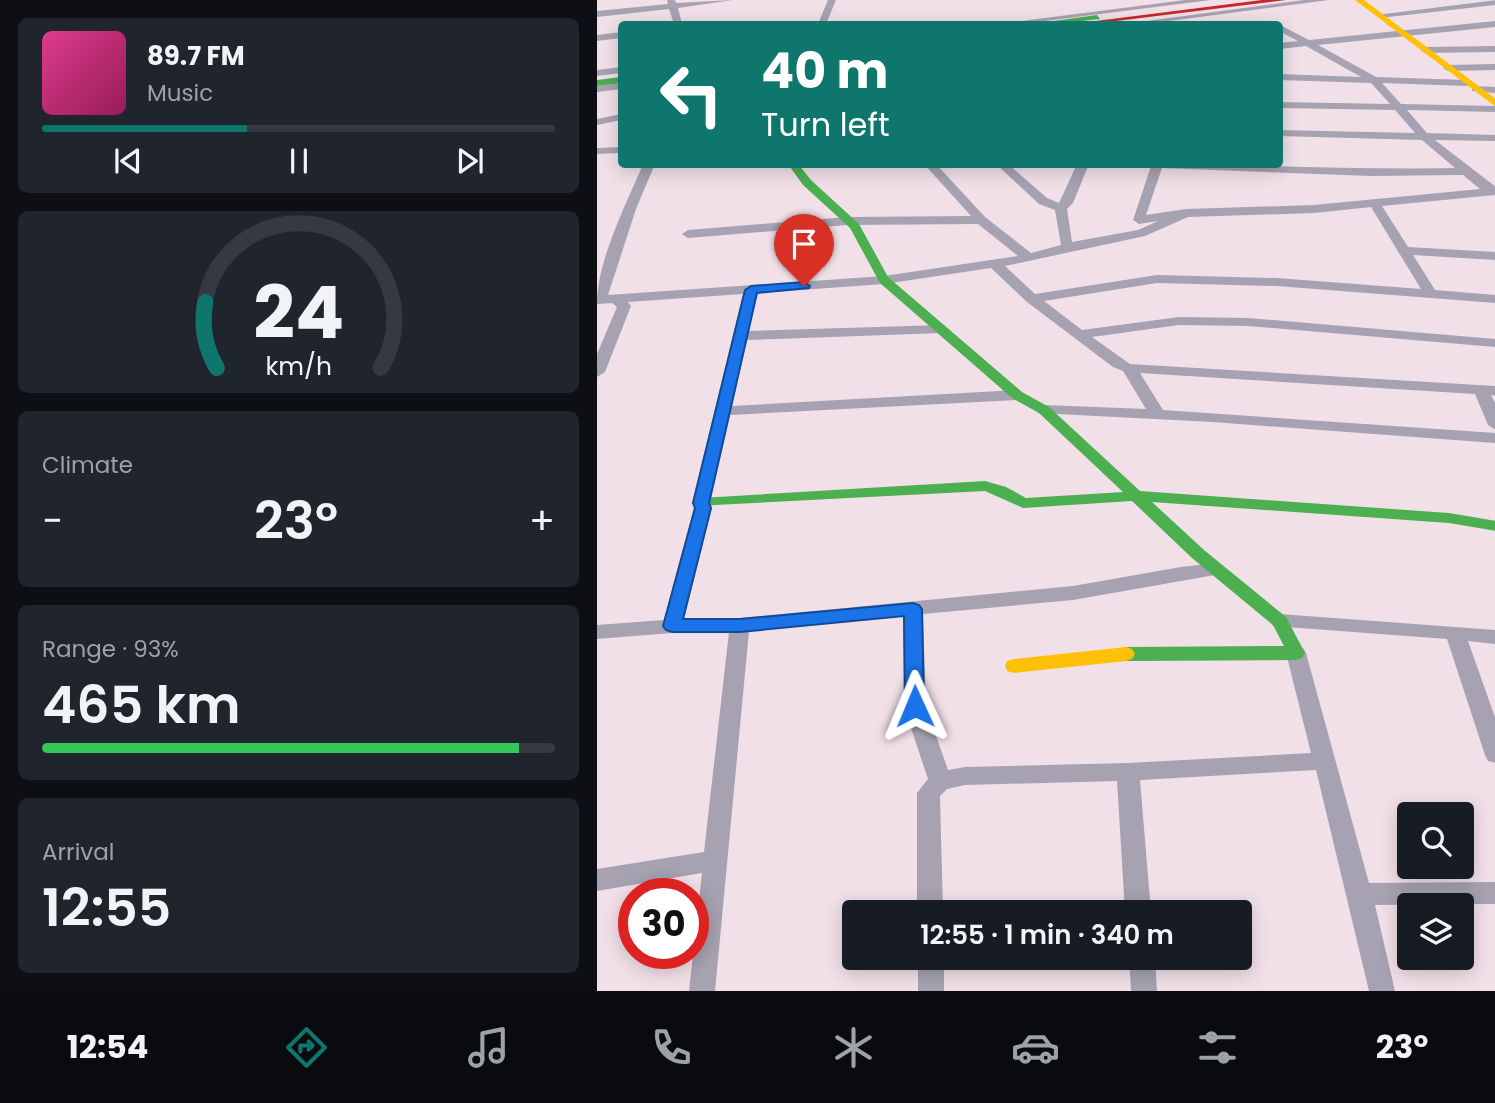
<!DOCTYPE html>
<meta charset="utf-8">
<style>
:root{--surface:#171b24;--page:#20242c;--text:#f1f3f6;--muted:#9ea1a6;--line:#363941;--accent:#0f766e}
body{margin:0;font-family:Poppins,sans-serif;background:var(--page);color:var(--text);height:100vh;display:flex;flex-direction:column;font-size:26px;white-space:nowrap}
*{box-sizing:border-box;margin:0}
p{font-size:23px;color:var(--muted)}
.icon{flex:none;width:38px;height:38px;fill:none;stroke:currentColor;stroke-width:2;stroke-linecap:round;stroke-linejoin:round}
.map{position:relative;flex:1;overflow:hidden}
.sheet{display:flex;flex-direction:column;gap:18px;padding:18px;background:#0d0f14;width:597px}
.sheet>*{flex:none}
.top-card{position:absolute;left:21px;top:21px;width:665px;height:147px;border-radius:7px;box-shadow:0 4px 18px #0003;background:#0f766e;color:#fff;overflow:hidden}
.tools{position:absolute;left:800px;top:802px;display:grid;gap:14px}
.tools a{display:grid;place-items:center;width:77px;height:77px;border-radius:7px;background:var(--surface);box-shadow:0 4px 18px #0003;font-size:35px}
.speed{position:absolute;left:21px;top:878px;display:flex;gap:14px;font-size:35px;font-weight:700;text-align:center}
.speed>*{display:grid;place-content:center;width:91px;height:91px;border-radius:50%;background:var(--surface);box-shadow:0 4px 18px #0003;line-height:1}
.speed .limit{border:10px solid #d22;background:#fff;color:#111}
.pin{position:absolute;display:grid;place-items:center;width:60px;height:60px;color:#fff;margin:-72px -30px;border-radius:50% 50% 50% 0;rotate:-45deg;box-shadow:0 0 7px #0007}
.pin .icon{rotate:45deg}
.me{position:absolute;width:77px;margin:-38px;rotate:359deg;stroke-linejoin:round;filter:drop-shadow(0 0 5px #0008)}
.turn{display:flex;align-items:center;gap:24px;height:147px;padding:0 28px;font-size:32px}
.turn .icon{width:91px;height:91px;stroke-width:2.5}
.turn b{display:block;font-size:49px;line-height:60px}
.big{font-size:52px;font-weight:600;line-height:1.1}
.sheet .card{flex:1;display:flex;flex-direction:column;justify-content:center;gap:10px;min-width:0;padding:0 24px;border-radius:10px;background:var(--page)}
.sheet .dial{align-items:center;gap:0}
.dial svg{height:182px;overflow:visible;fill:none;stroke:var(--line);stroke-width:7;stroke-linecap:round;text-anchor:middle}
.dial text{fill:var(--text);stroke:none}
.song{display:flex;align-items:center;gap:21px}
.cover{width:84px;height:84px;border-radius:10px;background:linear-gradient(135deg,hsl(330 70% 55%),hsl(330 70% 35%))}
.played{height:7px;border-radius:4px;background:linear-gradient(90deg,var(--accent) 40%,var(--line) 40%)}
.keys{display:flex;justify-content:space-around;direction:ltr}
.heat{display:flex;justify-content:space-between;align-items:center;font-size:38px;direction:ltr}
.charge{height:10px;border-radius:5px;background:linear-gradient(90deg,#34c759 93%,var(--line) 0)}
.trip{position:absolute;left:245px;top:900px;width:410px;height:70px;border-radius:7px;background:var(--surface);box-shadow:0 4px 18px #0003;font-weight:600;line-height:70px;text-align:center}
.menu{display:flex;height:112px;justify-content:space-around;align-items:center;background:#090b0e;color:var(--muted)}
.menu .icon{width:49px;height:49px}
.menu .selected{color:var(--accent)}
.menu b{font-size:32px;color:var(--text)}
main{display:flex;flex:1;min-height:0}
.map>svg:first-child{display:block}
</style>
<main>
<section class="sheet">
<div class="card">
<div class="song"><i class="cover"></i><div><b>89.7 FM</b><p>Music</p></div></div>
<div class="played"></div>
<div class="keys"><svg class="icon" aria-label="previous" viewBox="0 0 24 24"><path d="M18 5L8 12l10 7zM5 5v14"/></svg><svg class="icon" aria-label="pause" viewBox="0 0 24 24"><path d="M8 5v14M16 5v14"/></svg><svg class="icon" aria-label="next" viewBox="0 0 24 24"><path d="M6 5l10 7-10 7zM19 5v14"/></svg></div>
</div>
<div class="card dial"><svg viewBox="0 0 100 80">
<path d="M14 69A42 42 0 1 1 86 69"/>
<path d="M14 69A42 42 0 0 1 9 40" stroke="#0f766e"/>
<text x="50" y="56" font-size="32" font-weight="700">24</text>
<text x="50" y="72" font-size="11">km/h</text>
</svg></div>
<div class="card"><p>Climate</p>
<div class="heat"><a>−</a><b class="big">23°</b><a>+</a></div>
</div>
<div class="card"><p>Range · 93%</p><b class="big">465 km</b><div class="charge"></div></div>
<div class="card"><p>Arrival</p><b class="big">12:55</b></div>
</section>
<div class="map">
<svg width="899" height="991" viewBox="0 0 899 991">
<rect width="100%" height="100%" fill="#f2e0e9"/>
<g fill="none" stroke-linecap="round" stroke-linejoin="round">
<!-- street -->
<g fill="#a6a2b1" fill-rule="evenodd">
<polygon points="70,0 78,0 79,3 136,0 81,8 85,24 77,24 72,9 0,17 0,11 71,4"/>
<polygon points="231,0 239,0 229,24 221,24"/>
<polygon points="588,0 614,0 424,24 402,24"/>
<polygon points="707,0 732,0 549,24 527,24"/>
<polygon points="899,0 899,5 783,18 779,15"/>
<polygon points="116,21 120,24 109,24 110,22"/>
<path d="M 899,21 L 899,27 L 721,45 L 779,77 L 870,80 L 875,83 L 870,86 L 785,83 L 804,104 L 899,106 L 899,112 L 810,110 L 830,133 L 899,135 L 899,141 L 838,140 L 899,187 L 899,195 L 785,206 L 811,247 L 899,252 L 899,260 L 816,255 L 838,290 L 899,295 L 899,303 L 680,286 L 560,283 L 447,301 L 485,330 L 582,317 L 651,318 L 899,339 L 899,347 L 651,326 L 582,325 L 495,337 L 533,364 L 899,386 L 899,396 L 894,395 L 899,405 L 899,430 L 891,425 L 878,394 L 543,373 L 566,410 L 899,433 L 899,443 L 616,422 L 441,413 L 439,410 L 441,407 L 447,405 L 549,409 L 526,371 L 516,367 L 430,302 L 394,268 L 287,284 L 160,293 L 152,331 L 345,325 L 352,329 L 345,333 L 150,340 L 135,406 L 420,390 L 428,395 L 420,400 L 133,415 L 113,503 L 115,508 L 87,619 L 143,618 L 476,586 L 584,567 L 618,563 L 625,565 L 627,569 L 625,573 L 618,575 L 476,600 L 326,614 L 329,707 L 351,770 L 368,767 L 531,763 L 714,753 L 689,653 L 692,648 L 699,646 L 706,648 L 709,653 L 772,883 L 899,882 L 899,904 L 778,905 L 798,991 L 772,991 L 719,770 L 543,780 L 554,912 L 528,912 L 520,781 L 368,785 L 350,789 L 343,796 L 346,912 L 320,912 L 320,793 L 331,779 L 307,707 L 306,616 L 152,631 L 118,991 L 92,991 L 105,873 L 0,891 L 0,869 L 107,852 L 132,632 L 75,633 L 0,639 L 0,625 L 67,620 L 97,508 L 95,503 L 146,294 L 31,302 L 34,306 L 8,372 L 0,377 L 0,354 L 20,307 L 15,303 L 0,304 C 0,260 29,205 46,164 L 58,164 L 39,209 L 11,295 L 287,276 L 421,256 L 381,224 L 250,225 L 91,238 L 85,234 L 91,230 L 250,217 L 374,216 L 327,164 L 339,164 L 388,217 L 434,253 L 464,245 L 458,210 L 442,204 L 399,164 L 411,164 L 450,198 L 462,203 L 480,164 L 492,164 L 476,203 L 470,209 L 475,242 L 541,230 L 561,221 L 542,224 L 536,220 L 554,166 L 553,164 C 654,164 756,170 858,168 L 825,140 L 682,136 L 682,130 L 818,133 L 798,110 L 682,108 L 682,102 L 793,104 L 774,83 L 682,80 L 682,74 L 764,77 L 709,46 L 682,49 L 682,43 L 701,41 L 682,31 L 681,24 L 712,40 ZM 565,168 L 774,176 L 866,175 L 883,189 L 717,205 L 589,209 L 549,215 ZM 774,207 L 824,289 L 680,278 L 560,275 L 438,294 L 408,266 L 548,236 L 591,217 L 717,213 Z"/>
<polygon points="24,32 24,38 0,41 0,35"/>
<polygon points="899,46 899,52 828,53 823,50 828,47"/>
<polygon points="899,64 899,70 851,71 846,68 851,65"/>
<polygon points="24,67 24,73 0,76 0,70"/>
<polygon points="24,83 24,89 0,92 0,86"/>
<polygon points="879,86 899,87 899,93 875,91 875,87"/>
<polygon points="24,114 24,120 0,125 0,119"/>
<polygon points="24,147 24,153 0,154 0,148"/>
<polygon points="683,614 899,630 899,644 871,641 899,720 899,763 891,761 888,755 850,639 676,626 673,621 676,616"/>
<rect x="321" y="957" width="26" height="34"/>
<polygon points="532,957 558,957 560,991 534,991"/>
</g>
<!-- fast -->
<g fill="#4caf50" fill-rule="evenodd">
<polygon points="500,15 503,19 455,24 435,24"/>
<polygon points="24,77 24,83 0,86 0,80"/>
<polygon points="191,164 201,164 214,180 262,224 291,277 425,392 452,407 543,491 852,513 899,521 899,531 852,523 555,502 607,550 689,617 708,653 705,658 699,660 529,661 523,659 520,654 523,649 529,647 687,646 676,625 595,558 535,501 426,508 388,491 98,506 96,503 104,498 388,481 409,487 429,498 526,492 442,413 415,398 283,283 253,228 206,185"/>
</g>
<!-- slow -->
<g fill="#ffc107" fill-rule="evenodd">
<polygon points="758,0 767,0 899,99 899,107"/>
<polygon points="529,647 535,649 538,654 535,659 529,661 417,673 410,671 408,666 410,661 417,659"/>
</g>
<!-- jam -->
<polygon fill="#c62828" fill-rule="evenodd" points="665,0 689,0 495,24 475,24"/>
</g>
<!-- route -->
<polygon fill="#1a73e8" stroke="#114b97" stroke-width="2" points="207,282 213,286 212,288 160,293 112,503 114,508 86,619 143,619 316,603 322,605 325,609 327,706 324,712 318,714 311,712 308,706 307,616 143,632 75,632 69,630 66,626 98,508 96,503 148,290 154,286"/>
</svg>
<div class="tools">
<a><svg class="icon" aria-label="search" viewBox="0 0 24 24"><circle cx="10" cy="10" r="6"/><path d="M15 15l6 6"/></svg></a>
<a><svg class="icon" aria-label="layers" viewBox="0 0 24 24"><path d="M12 4l9 5-9 5-9-5zM3 14l9 5 9-5"/></svg></a>
</div>
<div class="speed"><div class="limit">30</div></div>
<div class="pin" style="left:207px;top:286px;background:#d93025"><svg class="icon" aria-label="arrive" viewBox="0 0 24 24"><path d="M6 21V4h12l-3 4 3 4H6"/></svg></div>
<svg class="me" style="left:318px;top:706px" viewBox="-20 -20 40 40"><path d="M0-17L14 15 0 8-14 15z" fill="#1a73e8" stroke="#fff" stroke-width="4"/></svg>
<div class="trip">12:55 · 1 min · 340 m</div>
<div class="top-card">
<div class="turn"><svg class="icon" aria-label="left" viewBox="0 0 24 24"><path d="M17 20v-9H6M10 6l-5 5 5 5"/></svg><div><b>40 m</b>Turn left</div></div>
</div>
</div>
</main>
<nav class="menu">
<b>12:54</b>
<svg class="icon selected" aria-label="directions" viewBox="0 0 24 24"><path d="M12 3l9 9-9 9-9-9zM9 14v-3h6M13 9l2 2-2 2"/></svg>
<svg class="icon" aria-label="music" viewBox="0 0 24 24"><path d="M9 18V5l10-2v13"/><circle cx="6" cy="18" r="3"/><circle cx="16" cy="16" r="3"/></svg>
<svg class="icon" aria-label="phone" viewBox="0 0 24 24"><path d="M5 4h4l2 5-3 2q2 4 5 5l2-3 5 2v4C11 20 4 13 5 4z"/></svg>
<svg class="icon" aria-label="climate" viewBox="0 0 24 24"><path d="M12 3v18M4 7l16 10M4 17L20 7"/></svg>
<svg class="icon" aria-label="car" viewBox="0 0 24 24"><path d="M5 17H2v-5l4-1 3-4h7l3 4 3 1v5h-3M9 17h6M6 11h13"/><circle cx="7" cy="17" r="2"/><circle cx="17" cy="17" r="2"/></svg>
<svg class="icon" aria-label="filters" viewBox="0 0 24 24"><path d="M4 7h16M4 17h16"/><circle cx="9" cy="7" r="2"/><circle cx="15" cy="17" r="2"/></svg>
<b>23°</b>
</nav>
